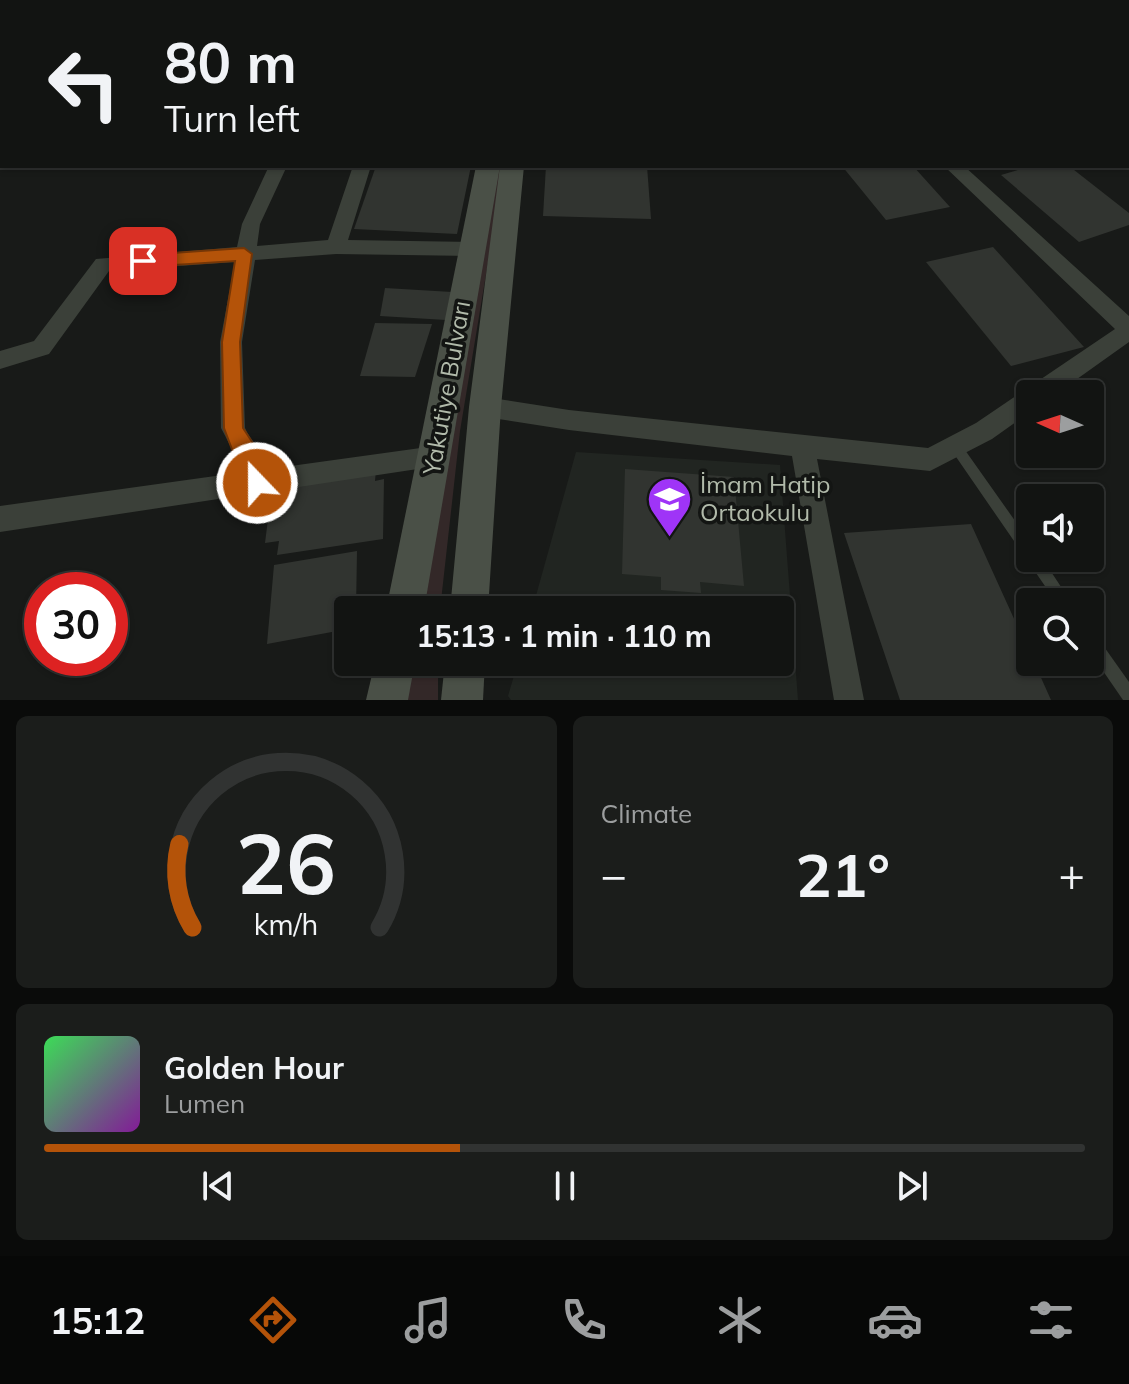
<!DOCTYPE html>
<meta charset="utf-8">
<style>
:root{--surface:#121412;--page:#1b1d1b;--text:#f1f3f6;--muted:#9c9e9f;--line:#313332;--accent:#b45309}
body{margin:0;font-family:Mulish,sans-serif;background:var(--page);color:var(--text);height:100vh;display:flex;flex-direction:column;font-size:30px;white-space:nowrap}
*{box-sizing:border-box;margin:0}
p{font-size:26px;color:var(--muted)}
.icon{flex:none;width:44px;height:44px;fill:none;stroke:currentColor;stroke-width:2;stroke-linecap:round;stroke-linejoin:round}
.map{position:relative;height:700px;overflow:hidden}
.drawer{display:flex;flex-direction:column;gap:16px;padding:16px;background:#0a0b0a;flex:1}
.drawer>*{flex:none}
.guide{position:absolute;left:0px;top:0px;width:1130px;height:168px;box-shadow:0 2px 6px #0004,0 0 0 2px var(--line);background:#121412;color:var(--text);overflow:hidden}
.needle{width:52px;rotate:273deg}
.buttons{position:absolute;left:1016px;top:380px;display:grid;gap:16px}
.buttons a{display:grid;place-items:center;width:88px;height:88px;border-radius:8px;background:var(--surface);box-shadow:0 2px 6px #0004,0 0 0 2px var(--line);font-size:40px}
.speed{position:absolute;left:24px;top:572px;display:flex;gap:16px;font-size:40px;font-weight:700;text-align:center}
.speed>*{display:grid;place-content:center;width:104px;height:104px;border-radius:50%;background:var(--surface);box-shadow:0 2px 6px #0004,0 0 0 2px var(--line);line-height:1}
.speed .limit{border:12px solid #d22;background:#fff;color:#111}
.pin{position:absolute;display:grid;place-items:center;width:68px;height:68px;color:#fff;margin:-34px;border-radius:16px;box-shadow:0 4px 12px #0006}
.me{position:absolute;width:88px;margin:-44px;rotate:338deg;stroke-linejoin:round;filter:drop-shadow(0 0 6px #0008)}
.turn{display:flex;align-items:center;gap:28px;height:168px;padding:0 32px;font-size:36px}
.turn .icon{width:104px;height:104px;stroke-width:2.5}
.turn b{display:block;font-size:56px;line-height:68px}
.big{font-size:60px;font-weight:700;line-height:1.1}
.drawer .widget{flex:1;display:flex;flex-direction:column;justify-content:center;gap:12px;min-width:0;padding:0 28px;border-radius:12px;background:var(--page)}
.drawer .dial{align-items:center;gap:0}
.dial svg{height:208px;overflow:visible;fill:none;stroke:var(--line);stroke-width:7;stroke-linecap:round;text-anchor:middle}
.dial text{fill:var(--text);stroke:none}
.song{display:flex;align-items:center;gap:24px}
.cover{width:96px;height:96px;border-radius:12px;background:linear-gradient(135deg,hsl(130 70% 55%),hsl(290 70% 35%))}
.played{height:8px;border-radius:4px;background:linear-gradient(90deg,var(--accent) 40%,var(--line) 40%)}
.keys{display:flex;justify-content:space-around;direction:ltr}
.heat{display:flex;justify-content:space-between;align-items:center;font-size:44px;direction:ltr}
.drawer .tiles{flex:1;display:grid;gap:16px;grid-template-columns:1fr 1fr}
.widget:last-child{grid-column:span 2}
.trip{position:absolute;left:334px;top:596px;width:460px;height:80px;border-radius:8px;background:var(--surface);box-shadow:0 2px 6px #0004,0 0 0 2px var(--line);font-weight:700;line-height:80px;text-align:center}
.dock{display:flex;height:128px;justify-content:space-around;align-items:center;background:#070807;color:var(--muted)}
.dock .icon{width:56px;height:56px}
.dock .selected{color:var(--accent)}
.dock b{font-size:36px;color:var(--text)}
.map>svg:first-child{display:block}
</style>
<div class="map">
<svg width="1129" height="700" viewBox="0 0 1129 700">
<rect width="100%" height="100%" fill="#181a18"/>
<!-- built -->
<polygon fill="#212521" points="576,452 780,465 798,700 511,700 508,696 518,662 780,662 780,610 532,610"/>
<!-- green -->
<g fill="#332828">
<polygon points="497,166 504,166 460,431 440,610 419,610"/>
<polygon points="411,662 438,662 438,700 404,700"/>
</g>
<!-- building -->
<g fill="#313430">
<polygon points="376,166 471,166 457,234 354,229"/>
<polygon points="546,166 647,166 651,219 543,216"/>
<polygon points="842,166 913,166 950,207 886,220"/>
<polygon points="1031,166 1069,166 1129,213 1129,225 1079,242 1001,175"/>
<polygon points="993,247 1084,347 1011,366 926,262"/>
<polygon points="385,288 452,292 446,320 380,316"/>
<polygon points="375,323 432,324 415,377 360,376"/>
<polygon points="376,469 375,481 384,479 383,539 277,555 279,541 265,543 272,487"/>
<polygon points="625,469 734,477 744,586 700,582 701,593 661,590 661,577 622,574"/>
<polygon points="971,524 1030,654 1030,662 1034,662 1051,700 900,700 844,533"/>
<polygon points="357,551 356,610 348,610 348,629 267,644 274,565"/>
</g>
<g fill="none" stroke-linecap="round" stroke-linejoin="round">
<!-- service -->
<g fill="#3b4039" fill-rule="evenodd">
<polygon points="956,441 960,443 1030,542 1030,558 1042,558 1071,602 1056,602 952,451 950,447 952,443"/>
<polygon points="1090,632 1095,634 1129,682 1129,700 1123,700 1090,652"/>
</g>
<!-- minor -->
<g fill="#3b4039" fill-rule="evenodd">
<rect x="418" y="0" width="14" height="2"/>
<polygon points="833,0 847,0 849,2 835,2"/>
<polygon points="900,0 914,0 915,2 901,2"/>
<polygon points="990,0 1004,0 1006,2 992,2"/>
<polygon points="1042,0 1057,0 1059,2 1044,2"/>
<rect x="1128" y="44" width="1" height="8"/>
<polygon points="1129,107 1129,118 1128,118 1128,107"/>
<rect x="0" y="109" width="2" height="10"/>
<path d="M 269,166 L 287,166 L 260,224 L 257,246 L 328,240 L 353,166 L 371,166 L 348,240 L 473,242 L 483,249 L 473,256 L 336,254 L 255,260 L 242,342 L 245,428 C 251,443 267,452 269,469 L 435,446 L 444,449 L 447,457 L 444,465 L 0,532 L 0,506 L 244,472 L 221,428 L 220,342 L 235,262 L 109,271 L 49,354 L 0,369 L 0,351 L 34,341 L 96,259 L 237,247 L 242,224 Z"/>
<polygon points="944,166 964,166 1129,316 1129,342 1056,394 1030,394 1030,412 992,439 930,471 817,459 864,700 834,700 792,456 569,430 485,417 477,414 473,407 477,400 485,397 569,410 928,448 976,423 1115,329"/>
</g>
<!-- secondary -->
<g fill="#4a5047" fill-rule="evenodd">
<rect x="513" y="0" width="18" height="2"/>
<polygon points="476,166 500,166 424,610 386,610"/>
<polygon points="500,166 524,166 501,407 488,610 450,610 469,407"/>
<polygon points="375,662 415,662 408,700 366,700"/>
<polygon points="445,662 485,662 483,700 441,700"/>
</g>
</g>
<!-- route -->
<polygon fill="#b45309" stroke="#753606" stroke-width="2" points="244,248 252,254 240,342 243,428 266,463 267,483 264,490 257,492 249,490 246,466 233,452 224,428 222,342 235,261 143,267 135,261 143,255"/>
<!-- icons -->
<defs>
<symbol id="school-pin" viewBox="-11 -11 22 30"><path d="M0 17L-7.5 6A9.5 9.5 0 1 1 7.5 6Z" fill="#9f34f7" stroke="#131513"/><path d="M0-5L7-2L0 1L-7-2ZM-4 1L0 2.5L4 1V4Q0 6-4 4Z" fill="#fff"/></symbol>
</defs>
<g fill-rule="evenodd">
<use href="#school-pin" x="644" y="474" width="51" height="69"/>
</g>
<g text-anchor="middle" stroke-width="7" stroke-linejoin="round" paint-order="stroke">
<!-- street labels -->
<g font-size="24" fill="#b1baaa" stroke="#131513">
<text transform="translate(447 388) rotate(-80)" y="8">Yakutiye Bulvarı</text>
</g>
<!-- poi labels -->
<g font-size="24" fill="#b1baaa" stroke="#131513" text-anchor="start">
<text x="700" y="493">İmam Hatip<tspan x="700" dy="28">Ortaokulu</tspan></text>
</g>
</g>
</svg>
<div class="buttons">
<a><svg class="needle" viewBox="-14 -14 28 28"><path d="M0-13l5 13h-10z" fill="#e53935"/><path d="M0 13l5-13h-10z" fill="#9c9e9f"/></svg></a>
<a><svg class="icon" aria-label="sound" viewBox="0 0 24 24"><path d="M4 9h4l5-4v14l-5-4H4zM17 9q2 3 0 6"/></svg></a>
<a><svg class="icon" aria-label="search" viewBox="0 0 24 24"><circle cx="10" cy="10" r="6"/><path d="M15 15l6 6"/></svg></a>
</div>
<div class="speed"><div class="limit">30</div></div>
<div class="pin" style="left:143px;top:261px;background:#d93025"><svg class="icon" aria-label="arrive" viewBox="0 0 24 24"><path d="M6 21V4h12l-3 4 3 4H6"/></svg></div>
<svg class="me" style="left:257px;top:483px" viewBox="-20 -20 40 40"><circle r="17" fill="#b45309" stroke="#fff" stroke-width="3"/><path d="M0-11L8 9 0 5-8 9z" fill="#fff"/></svg>
<div class="trip">15:13 · 1 min · 110 m</div>
<div class="guide">
<div class="turn"><svg class="icon" aria-label="left" viewBox="0 0 24 24"><path d="M17 20v-9H6M10 6l-5 5 5 5"/></svg><div><b>80 m</b>Turn left</div></div>
</div>
</div>
<section class="drawer">
<div class="tiles">
<div class="widget dial"><svg viewBox="0 0 100 80">
<path d="M14 69A42 42 0 1 1 86 69"/>
<path d="M14 69A42 42 0 0 1 9 37" stroke="#b45309"/>
<text x="50" y="56" font-size="32" font-weight="700">26</text>
<text x="50" y="72" font-size="11">km/h</text>
</svg></div>
<div class="widget"><p>Climate</p>
<div class="heat"><a>−</a><b class="big">21°</b><a>+</a></div>
</div>
<div class="widget">
<div class="song"><i class="cover"></i><div><b>Golden Hour</b><p>Lumen</p></div></div>
<div class="played"></div>
<div class="keys"><svg class="icon" aria-label="previous" viewBox="0 0 24 24"><path d="M18 5L8 12l10 7zM5 5v14"/></svg><svg class="icon" aria-label="pause" viewBox="0 0 24 24"><path d="M8 5v14M16 5v14"/></svg><svg class="icon" aria-label="next" viewBox="0 0 24 24"><path d="M6 5l10 7-10 7zM19 5v14"/></svg></div>
</div>
</div>
</section>
<nav class="dock">
<b>15:12</b>
<svg class="icon selected" aria-label="directions" viewBox="0 0 24 24"><path d="M12 3l9 9-9 9-9-9zM9 14v-3h6M13 9l2 2-2 2"/></svg>
<svg class="icon" aria-label="music" viewBox="0 0 24 24"><path d="M9 18V5l10-2v13"/><circle cx="6" cy="18" r="3"/><circle cx="16" cy="16" r="3"/></svg>
<svg class="icon" aria-label="phone" viewBox="0 0 24 24"><path d="M5 4h4l2 5-3 2q2 4 5 5l2-3 5 2v4C11 20 4 13 5 4z"/></svg>
<svg class="icon" aria-label="climate" viewBox="0 0 24 24"><path d="M12 3v18M4 7l16 10M4 17L20 7"/></svg>
<svg class="icon" aria-label="car" viewBox="0 0 24 24"><path d="M5 17H2v-5l4-1 3-4h7l3 4 3 1v5h-3M9 17h6M6 11h13"/><circle cx="7" cy="17" r="2"/><circle cx="17" cy="17" r="2"/></svg>
<svg class="icon" aria-label="filters" viewBox="0 0 24 24"><path d="M4 7h16M4 17h16"/><circle cx="9" cy="7" r="2"/><circle cx="15" cy="17" r="2"/></svg>
</nav>
